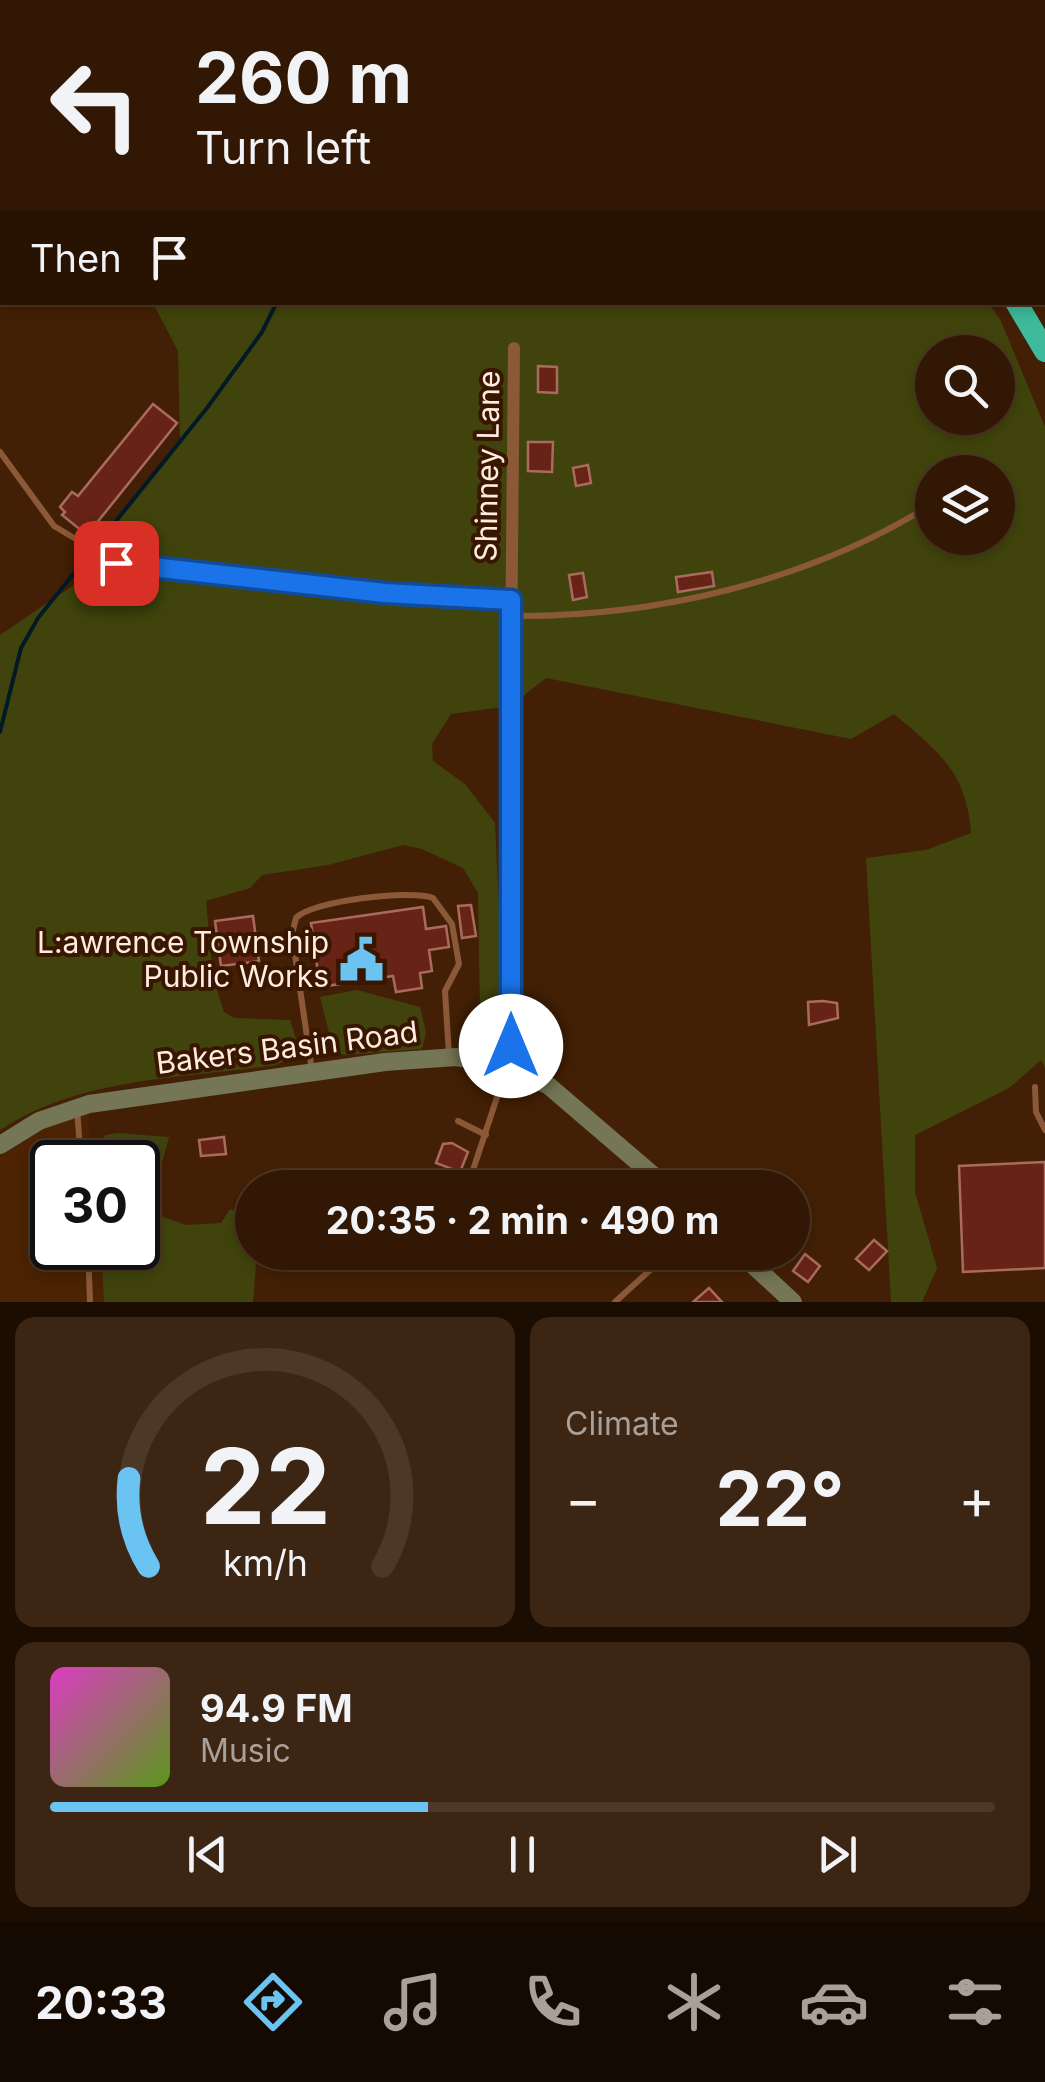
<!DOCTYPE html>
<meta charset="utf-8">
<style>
:root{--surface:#321804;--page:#3d2513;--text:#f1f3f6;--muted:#a8a09a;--line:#4d3726;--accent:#6bc3f2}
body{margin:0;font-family:Inter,sans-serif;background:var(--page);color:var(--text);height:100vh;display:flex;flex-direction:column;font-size:38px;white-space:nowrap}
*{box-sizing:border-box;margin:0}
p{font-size:32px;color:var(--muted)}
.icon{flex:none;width:55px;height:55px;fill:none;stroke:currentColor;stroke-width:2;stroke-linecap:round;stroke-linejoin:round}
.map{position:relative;height:1302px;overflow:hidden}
.sheet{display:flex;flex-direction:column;gap:15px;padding:15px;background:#1c0d02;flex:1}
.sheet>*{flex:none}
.hud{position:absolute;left:0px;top:0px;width:1045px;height:305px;box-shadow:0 5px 15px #0003,0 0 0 2px var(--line);background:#321804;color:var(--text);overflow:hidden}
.tools{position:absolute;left:915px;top:335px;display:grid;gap:20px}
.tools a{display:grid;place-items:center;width:100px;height:100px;border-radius:50%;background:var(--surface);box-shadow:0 5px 15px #0003,0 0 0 2px var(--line);font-size:50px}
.speed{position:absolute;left:30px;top:1140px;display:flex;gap:20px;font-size:50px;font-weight:700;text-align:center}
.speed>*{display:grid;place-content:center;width:130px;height:130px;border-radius:50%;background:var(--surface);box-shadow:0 5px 15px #0003,0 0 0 2px var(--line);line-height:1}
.speed .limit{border:5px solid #111;border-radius:15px;background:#fff;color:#111}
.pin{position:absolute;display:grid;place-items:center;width:85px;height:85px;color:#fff;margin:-42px;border-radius:20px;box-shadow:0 5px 15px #0006}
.me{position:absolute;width:110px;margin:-55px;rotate:0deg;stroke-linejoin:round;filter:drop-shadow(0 0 8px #0008)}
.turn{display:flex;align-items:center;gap:35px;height:210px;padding:0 30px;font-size:45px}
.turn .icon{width:130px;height:130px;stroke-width:2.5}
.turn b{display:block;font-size:70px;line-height:85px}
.then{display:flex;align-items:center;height:95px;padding:0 30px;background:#0003;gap:20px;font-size:38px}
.big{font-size:75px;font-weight:700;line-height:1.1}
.sheet .card{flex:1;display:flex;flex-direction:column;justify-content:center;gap:15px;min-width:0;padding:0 35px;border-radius:20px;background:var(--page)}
.sheet .dial{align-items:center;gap:0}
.dial svg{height:260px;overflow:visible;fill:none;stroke:var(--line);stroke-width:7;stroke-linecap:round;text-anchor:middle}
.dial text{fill:var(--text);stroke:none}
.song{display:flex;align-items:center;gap:30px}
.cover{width:120px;height:120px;border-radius:15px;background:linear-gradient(135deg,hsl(310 70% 55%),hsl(90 70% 35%))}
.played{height:10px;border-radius:5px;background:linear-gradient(90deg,var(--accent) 40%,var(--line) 40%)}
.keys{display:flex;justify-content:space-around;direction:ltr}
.heat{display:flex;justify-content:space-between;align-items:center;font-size:55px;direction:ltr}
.sheet .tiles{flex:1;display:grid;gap:15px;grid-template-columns:1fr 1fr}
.card:last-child{grid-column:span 2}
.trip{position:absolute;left:235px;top:1170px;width:575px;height:100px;border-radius:50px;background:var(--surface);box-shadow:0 5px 15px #0003,0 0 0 2px var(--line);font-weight:700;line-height:100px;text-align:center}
.dock{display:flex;height:160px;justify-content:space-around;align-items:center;background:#140a02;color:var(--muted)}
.dock .icon{width:70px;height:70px}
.dock .active{color:var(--accent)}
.dock b{font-size:45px;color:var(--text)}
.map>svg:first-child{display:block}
</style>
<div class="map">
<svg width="1045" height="1302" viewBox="0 0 1045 1302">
<rect width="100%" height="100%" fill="#432005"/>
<!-- built -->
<polygon fill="#4c2303" points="87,1113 94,1162 52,1162 52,1248 101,1248 104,1302 0,1302 0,1157 42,1129"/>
<!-- green -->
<g fill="#40440c" fill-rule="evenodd">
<polygon points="0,0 761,0 764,2 2,2 0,177"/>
<polygon points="883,0 1045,0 1045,217 1042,2"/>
<path d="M 153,303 L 988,303 L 1000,319 L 1045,427 L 1045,1068 L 1041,1060 L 1009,1088 L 915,1135 L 915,1192 L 937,1268 L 922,1302 L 891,1302 L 866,858 L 926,850 L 971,833 C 967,772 938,751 894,714 L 851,739 L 546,678 L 510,706 L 451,714 L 432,744 L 433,761 L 465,784 L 495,823 L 503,997 L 499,1007 L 480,1012 L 478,893 L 463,868 L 422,849 L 403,845 L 328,865 L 262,875 L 250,888 L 206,901 L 213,977 L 224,1012 L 234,1018 L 290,1020 L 296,1039 L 290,1058 L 276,1065 C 185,1078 79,1077 0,1130 L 0,635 L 74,585 L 97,545 L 180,439 L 178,351 ZM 932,352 L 998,352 L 998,418 L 932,418 ZM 932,472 L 998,472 L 998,538 L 932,538 Z"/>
<polygon points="357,990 420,1007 426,1033 422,1049 345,1055 334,1052 320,997"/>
<polygon points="117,1133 169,1137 163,1160 145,1176 163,1217 186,1225 221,1223 230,1209 252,1219 252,1252 257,1253 253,1302 104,1302 101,1248 138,1248 138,1162 94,1162 92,1149 106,1135"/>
</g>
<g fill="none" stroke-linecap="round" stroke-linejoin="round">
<!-- stream -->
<g stroke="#021a26" stroke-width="4">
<polyline points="421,2 422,0"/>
<polyline points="0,732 21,648 38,618 207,408 262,332 277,302"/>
</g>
</g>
<!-- building -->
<g fill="#672416" stroke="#a96b5d" stroke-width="2.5">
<polygon points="538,366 557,367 557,393 538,392"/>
<polygon points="153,404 177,423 87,535 62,515 65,512 60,507 72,492 78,496"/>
<polygon points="528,442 553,442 552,472 528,471"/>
<polygon points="588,465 591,483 576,486 573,468"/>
<polygon points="712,572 714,586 678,592 676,577"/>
<polygon points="583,573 587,597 573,600 569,575"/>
<polygon points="471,905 476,936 462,938 458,906"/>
<polygon points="423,907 426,929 446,926 449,947 429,950 432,971 420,973 422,988 396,992 393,976 320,987 311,923"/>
<polygon points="253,916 259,961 221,966 215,921"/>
<polygon points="823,1001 837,1003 838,1018 809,1025 808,1002"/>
<polygon points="224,1137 226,1154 201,1156 199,1140"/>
<polygon points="452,1143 468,1152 460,1172 436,1163 443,1144"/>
<polygon points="1045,1162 1045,1268 963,1272 959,1166"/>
<polygon points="874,1240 887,1251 869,1270 856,1259"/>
<polygon points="805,1254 820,1266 808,1282 793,1271"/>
<polygon points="709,1288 722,1302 693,1302"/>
</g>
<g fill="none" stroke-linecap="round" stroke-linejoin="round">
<!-- lane -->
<g stroke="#8c5938" stroke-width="6">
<polyline points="0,452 54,526 116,563 385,593 511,600"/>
<path d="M 513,616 C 657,617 810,581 932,504"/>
<path d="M 312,1071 L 292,934 L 296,918 C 311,901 411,889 433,898 L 452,924 L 459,964 L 445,991 L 449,1055"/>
<polyline points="1035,1087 1036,1112 1045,1130"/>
<polyline points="77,1109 81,1162"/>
<polyline points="458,1121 486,1135"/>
<polyline points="473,1170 507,1067"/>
<polyline points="88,1248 90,1302"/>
<polyline points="608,1263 620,1252"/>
<polyline points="615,1302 670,1252"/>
</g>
<!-- street -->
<polyline stroke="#8c5938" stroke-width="12" points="507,1065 514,348"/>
<!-- secondary -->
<g stroke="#747656" stroke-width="18">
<polyline points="0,1145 39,1121 89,1104 385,1062 456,1057 507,1065 549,1086 668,1188"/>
<polyline points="739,1252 793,1302"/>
</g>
<!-- highway -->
<g stroke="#3dbb9c" stroke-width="22">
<polyline points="794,0 796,2"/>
<polyline points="858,0 860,2"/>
<polyline points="1042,253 1045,257"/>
<polyline points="1016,302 1045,351"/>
</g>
</g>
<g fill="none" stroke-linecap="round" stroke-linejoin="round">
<defs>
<polyline id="route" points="116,563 385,593 511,600 511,1046"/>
</defs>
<!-- route casing -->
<use href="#route" stroke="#114b97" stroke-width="25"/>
<!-- route -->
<use href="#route" stroke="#1a73e8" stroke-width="18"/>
</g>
<!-- icons -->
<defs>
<symbol id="civic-bare" viewBox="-9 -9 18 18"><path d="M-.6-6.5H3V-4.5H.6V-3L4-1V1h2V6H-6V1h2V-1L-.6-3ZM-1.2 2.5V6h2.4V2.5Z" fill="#6bc3f2" stroke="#381600" stroke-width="2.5" paint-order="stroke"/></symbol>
</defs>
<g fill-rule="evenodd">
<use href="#civic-bare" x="330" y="928" width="63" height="63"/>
</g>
<g text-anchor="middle" stroke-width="8" stroke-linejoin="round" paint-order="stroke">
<!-- street labels -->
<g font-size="30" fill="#feece1" stroke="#381600">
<text transform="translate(488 466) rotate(-89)" y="10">Shinney Lane</text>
<text transform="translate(287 1048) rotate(-7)" y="10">Bakers Basin Road</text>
</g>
<!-- poi labels -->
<g font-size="30" fill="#feece1" stroke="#381600" text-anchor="end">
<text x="329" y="953">L:awrence Township<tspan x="329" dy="34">Public Works</tspan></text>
</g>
</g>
</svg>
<div class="tools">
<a><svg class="icon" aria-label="search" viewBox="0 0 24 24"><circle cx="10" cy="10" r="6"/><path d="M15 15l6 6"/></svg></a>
<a><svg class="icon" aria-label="layers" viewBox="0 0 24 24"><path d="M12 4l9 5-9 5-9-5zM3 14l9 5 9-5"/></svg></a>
</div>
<div class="speed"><div class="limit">30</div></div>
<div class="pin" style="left:116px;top:563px;background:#d93025"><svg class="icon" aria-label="arrive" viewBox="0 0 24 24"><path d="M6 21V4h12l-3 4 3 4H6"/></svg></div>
<svg class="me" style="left:511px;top:1046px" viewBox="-20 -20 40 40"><circle r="19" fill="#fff"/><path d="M0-13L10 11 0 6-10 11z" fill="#1a73e8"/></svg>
<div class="trip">20:35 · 2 min · 490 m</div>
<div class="hud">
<div class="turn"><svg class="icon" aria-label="left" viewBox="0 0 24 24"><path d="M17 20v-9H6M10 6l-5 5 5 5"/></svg><div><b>260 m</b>Turn left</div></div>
<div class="then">Then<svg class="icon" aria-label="arrive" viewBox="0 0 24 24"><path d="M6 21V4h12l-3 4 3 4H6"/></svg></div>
</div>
</div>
<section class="sheet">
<div class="tiles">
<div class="card dial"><svg viewBox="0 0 100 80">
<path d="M14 69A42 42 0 1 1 86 69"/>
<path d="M14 69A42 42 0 0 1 8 42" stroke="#6bc3f2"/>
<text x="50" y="56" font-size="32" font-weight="700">22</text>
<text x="50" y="72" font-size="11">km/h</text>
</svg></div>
<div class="card"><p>Climate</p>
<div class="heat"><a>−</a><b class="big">22°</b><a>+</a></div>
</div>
<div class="card">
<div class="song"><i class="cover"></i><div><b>94.9 FM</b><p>Music</p></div></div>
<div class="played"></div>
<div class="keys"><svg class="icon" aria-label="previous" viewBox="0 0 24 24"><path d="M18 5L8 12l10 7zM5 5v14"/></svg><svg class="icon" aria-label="pause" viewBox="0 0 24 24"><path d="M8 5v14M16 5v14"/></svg><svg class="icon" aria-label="next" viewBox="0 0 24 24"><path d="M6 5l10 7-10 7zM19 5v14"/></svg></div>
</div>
</div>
</section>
<nav class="dock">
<b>20:33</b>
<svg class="icon active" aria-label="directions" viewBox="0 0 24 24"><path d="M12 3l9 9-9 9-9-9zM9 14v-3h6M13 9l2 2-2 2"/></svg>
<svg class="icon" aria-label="music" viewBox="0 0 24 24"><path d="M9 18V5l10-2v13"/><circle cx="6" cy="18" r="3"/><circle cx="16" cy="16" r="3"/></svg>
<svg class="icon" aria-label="phone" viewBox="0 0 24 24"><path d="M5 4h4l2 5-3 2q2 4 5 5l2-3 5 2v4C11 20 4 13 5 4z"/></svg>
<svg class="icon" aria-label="climate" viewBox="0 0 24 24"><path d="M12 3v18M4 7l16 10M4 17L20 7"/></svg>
<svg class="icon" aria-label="car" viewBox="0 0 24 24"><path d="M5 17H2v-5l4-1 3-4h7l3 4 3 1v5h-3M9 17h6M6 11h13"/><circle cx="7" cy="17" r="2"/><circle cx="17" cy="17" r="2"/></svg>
<svg class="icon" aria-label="filters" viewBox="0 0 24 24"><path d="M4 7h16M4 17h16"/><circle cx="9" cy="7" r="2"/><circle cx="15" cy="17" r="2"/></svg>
</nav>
